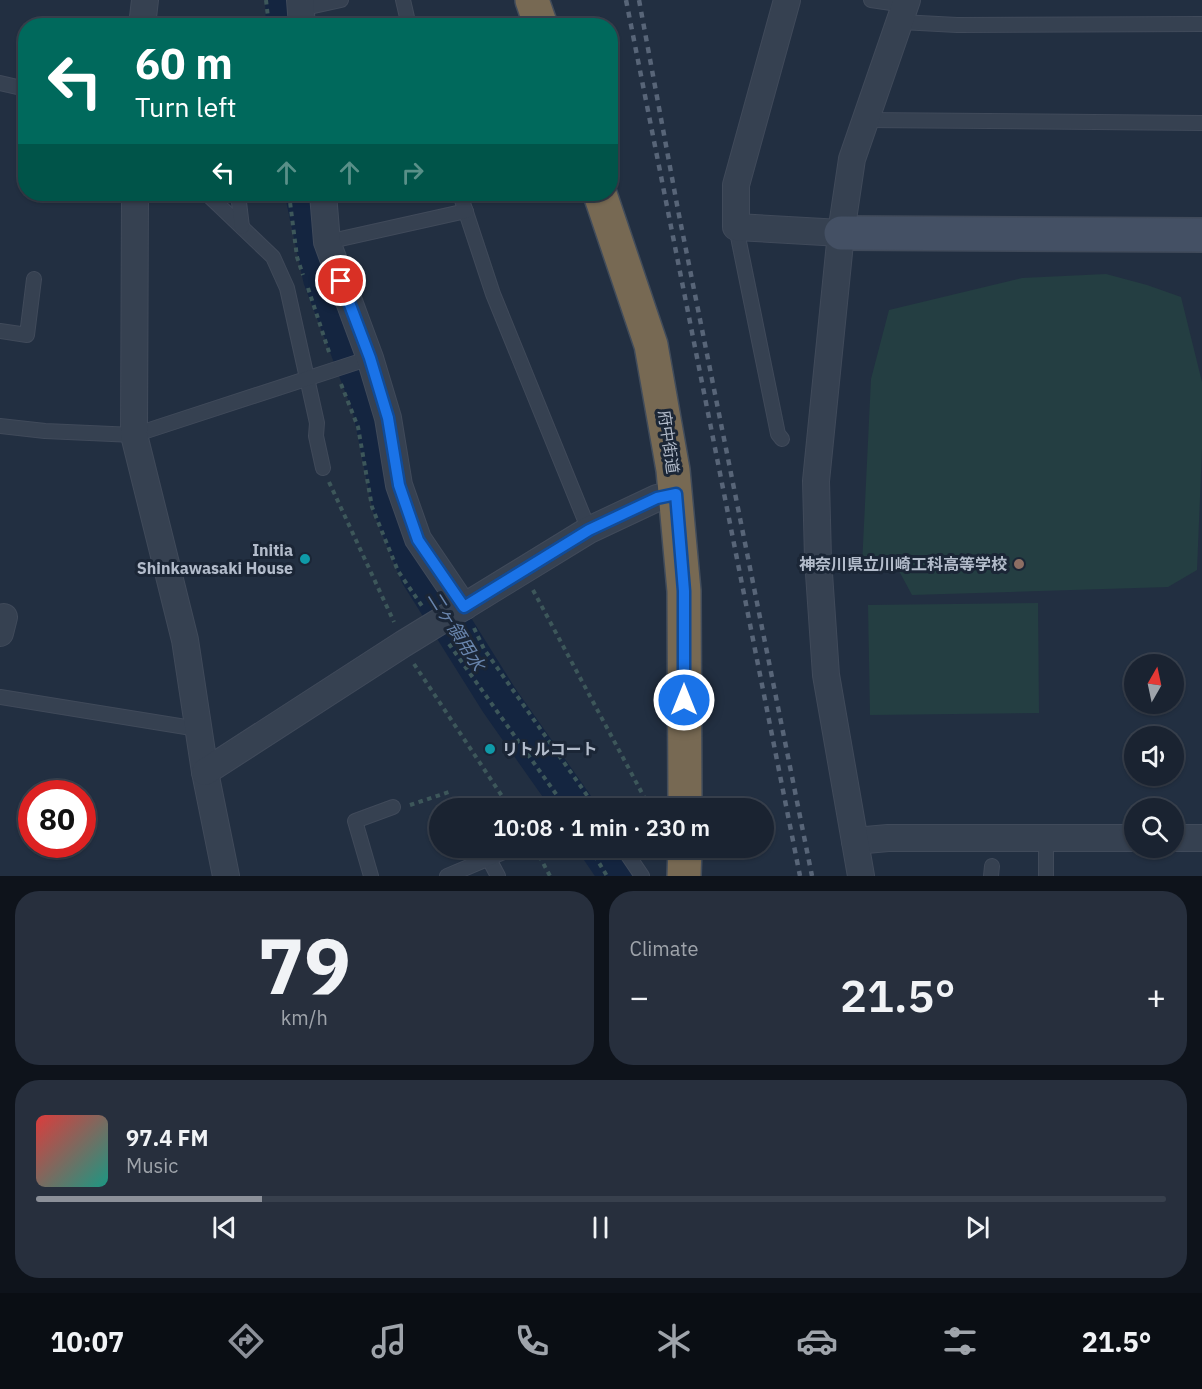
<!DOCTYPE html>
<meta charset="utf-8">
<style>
:root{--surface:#1a2331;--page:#272f3d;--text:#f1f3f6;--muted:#9fa4ab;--line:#38404d;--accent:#8c9099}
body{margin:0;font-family:"IBM Plex Sans","Noto Sans JP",sans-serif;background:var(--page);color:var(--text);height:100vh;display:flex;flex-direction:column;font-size:22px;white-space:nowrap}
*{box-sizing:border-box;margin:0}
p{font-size:20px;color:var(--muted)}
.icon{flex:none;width:33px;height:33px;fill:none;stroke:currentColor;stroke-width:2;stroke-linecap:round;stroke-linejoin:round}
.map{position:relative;height:876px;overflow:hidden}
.drawer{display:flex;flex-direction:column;gap:15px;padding:15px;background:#0e131b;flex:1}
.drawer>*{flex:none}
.guide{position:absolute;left:18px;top:18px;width:600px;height:183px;border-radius:24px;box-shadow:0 2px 4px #0004,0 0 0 2px var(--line);background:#00695c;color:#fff;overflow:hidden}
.needle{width:39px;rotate:9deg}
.controls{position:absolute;left:1124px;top:654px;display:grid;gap:12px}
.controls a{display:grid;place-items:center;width:60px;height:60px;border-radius:50%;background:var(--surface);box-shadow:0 2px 4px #0004,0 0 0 2px var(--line);font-size:30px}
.speed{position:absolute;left:18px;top:780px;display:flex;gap:12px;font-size:30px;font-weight:700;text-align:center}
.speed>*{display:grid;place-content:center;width:78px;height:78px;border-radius:50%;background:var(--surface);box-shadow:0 2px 4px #0004,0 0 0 2px var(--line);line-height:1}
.speed .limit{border:9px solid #d22;background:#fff;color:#111}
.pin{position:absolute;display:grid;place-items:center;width:51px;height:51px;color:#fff;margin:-26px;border:3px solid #fff;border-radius:50%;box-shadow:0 2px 6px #0007}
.me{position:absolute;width:66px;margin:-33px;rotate:0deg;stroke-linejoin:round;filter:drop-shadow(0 0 4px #0008)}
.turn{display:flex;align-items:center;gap:21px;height:126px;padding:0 18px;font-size:27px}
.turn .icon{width:78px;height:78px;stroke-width:2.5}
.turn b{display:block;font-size:42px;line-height:51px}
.lanes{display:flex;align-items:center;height:57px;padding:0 18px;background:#0003;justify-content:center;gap:30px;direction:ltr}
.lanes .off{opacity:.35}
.big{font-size:45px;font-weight:600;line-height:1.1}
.drawer .widget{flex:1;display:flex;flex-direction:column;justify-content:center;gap:9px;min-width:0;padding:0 21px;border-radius:24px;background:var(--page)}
.drawer .dial{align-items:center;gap:0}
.dial b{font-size:78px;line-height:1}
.song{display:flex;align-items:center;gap:18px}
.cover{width:72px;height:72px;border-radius:9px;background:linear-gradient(135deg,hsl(0 70% 55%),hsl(170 70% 35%))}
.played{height:6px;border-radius:3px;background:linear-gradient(90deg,var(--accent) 20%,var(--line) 20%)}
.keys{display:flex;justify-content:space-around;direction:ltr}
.heat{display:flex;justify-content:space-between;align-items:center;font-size:33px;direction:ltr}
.drawer .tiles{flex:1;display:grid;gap:15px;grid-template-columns:1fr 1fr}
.widget:last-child{grid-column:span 2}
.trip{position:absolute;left:429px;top:798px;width:345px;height:60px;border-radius:30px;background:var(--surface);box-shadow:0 2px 4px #0004,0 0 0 2px var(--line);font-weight:600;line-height:60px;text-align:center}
.tabs{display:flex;height:96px;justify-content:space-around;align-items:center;background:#0a0e14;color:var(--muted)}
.tabs .icon{width:42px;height:42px}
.tabs .selected{color:var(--accent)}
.tabs b{font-size:27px;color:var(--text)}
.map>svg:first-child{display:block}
</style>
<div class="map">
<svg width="1202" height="876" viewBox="0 0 1202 876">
<rect width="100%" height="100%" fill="#222f41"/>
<!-- green -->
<g fill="#243e42">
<polygon points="1106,274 1147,285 1181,297 1202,382 1202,449 1197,570 1168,587 912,595 898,569 862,566 871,379 889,310 1022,278"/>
<polygon points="1038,603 1039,713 870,715 868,605"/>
</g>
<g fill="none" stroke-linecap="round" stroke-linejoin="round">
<!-- river -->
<g stroke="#142540" stroke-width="40">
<polyline points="285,0 286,26"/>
<polyline points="305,194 323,278 372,406 392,505 420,574 499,700 575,808"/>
<polyline points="600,848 619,876"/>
</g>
<defs>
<g id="lane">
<polyline points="403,0 409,26"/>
<polyline points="871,0 905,5"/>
<polyline points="300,9 341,0"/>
<polyline points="901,22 957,25 1202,24"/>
<polyline points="0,83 26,89"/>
<polyline points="866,120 1202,123"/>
<polyline points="207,194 273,257 287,288 317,423 316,436 323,468"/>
<polyline points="238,194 242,227"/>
<polyline points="460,194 493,294 589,530"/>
<polyline points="736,227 778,434 782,439"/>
<polyline points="327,242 466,211"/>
<polyline points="0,331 27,335 34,279"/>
<polyline points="0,426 45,431 134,435 370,358"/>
<polyline points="0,697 198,729"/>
<polyline points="460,808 461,808"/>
<polyline points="1046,837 1046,876"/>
<polyline points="483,848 498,876"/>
<polyline points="623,848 642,876"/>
<polyline points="371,876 355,821 393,807"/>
<polyline points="447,876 513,848"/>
<polyline points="991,876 992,866"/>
</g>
<g id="street">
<polyline points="300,0 302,26"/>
<polyline points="787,0 736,185 736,227 841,233"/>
<polyline points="142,26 145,0"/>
<polyline points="135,194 134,435 185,640 205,772 226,876"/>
<polyline points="323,194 327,242 370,358 388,418 399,485 418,539 464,607"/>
<polyline points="0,633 4,617"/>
<polyline points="205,772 403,644 589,530 657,498 676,494"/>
<polyline points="1173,838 1202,838"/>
<polyline points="855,841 888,838 1134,838"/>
<polyline points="861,876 826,675 818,559 816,481 841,233 852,159 907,0"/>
</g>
<polyline id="secondary" points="841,233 1202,235"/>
<g id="highway">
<polyline points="532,0 541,26"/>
<polyline points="600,194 651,345 673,470 684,591 685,808"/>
<polyline points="684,876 685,848"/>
</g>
</defs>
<!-- lane casing -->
<use href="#lane" stroke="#404a5a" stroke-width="16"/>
<!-- street casing -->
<use href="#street" stroke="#404a5a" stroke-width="28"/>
<!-- secondary casing -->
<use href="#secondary" stroke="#404a5a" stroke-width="36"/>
<!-- highway casing -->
<use href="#highway" stroke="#414c5b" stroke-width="36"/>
<!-- path -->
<g stroke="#3d575a" stroke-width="4" stroke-dasharray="4.5 4.5" stroke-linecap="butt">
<polyline points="266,0 269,26"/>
<polyline points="289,194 297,257 303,275"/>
<polyline points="308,288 330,355"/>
<polyline points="341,384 358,427 372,507 398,571 422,606"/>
<polyline points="329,482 394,622"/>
<polyline points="533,590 650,808"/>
<polyline points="474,628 484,649 596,808"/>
<polyline points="449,644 566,808"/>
<polyline points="414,664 510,808"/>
<polyline points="410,805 449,792"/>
<polyline points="535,848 550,876"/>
<polyline points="590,848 607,876"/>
</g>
<!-- lane -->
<use href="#lane" stroke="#364151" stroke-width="14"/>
<!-- street -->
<use href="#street" stroke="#364151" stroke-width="26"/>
<!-- secondary -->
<use href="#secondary" stroke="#445064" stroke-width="33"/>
<!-- highway -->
<use href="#highway" stroke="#776953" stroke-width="33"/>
<!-- rail -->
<g stroke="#586578" stroke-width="4.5" stroke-dasharray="6 6" stroke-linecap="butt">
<polyline points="626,0 800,876"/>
<polyline points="639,0 678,210 812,876"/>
</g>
</g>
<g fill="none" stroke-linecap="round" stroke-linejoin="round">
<defs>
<polyline id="route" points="341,281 370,358 388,418 399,485 418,540 464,607 589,530 657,498 676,494 684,591 684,700"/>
</defs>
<!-- route casing -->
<use href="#route" stroke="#114b97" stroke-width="15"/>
<!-- route -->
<use href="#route" stroke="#1a73e8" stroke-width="10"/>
</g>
<!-- markers -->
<g fill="#0f9aa8" stroke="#1b2636" stroke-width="2">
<circle cx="305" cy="559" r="6"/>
<circle cx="490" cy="749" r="6"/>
</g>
<circle fill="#8d6e63" stroke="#1b2636" stroke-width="2" cx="1019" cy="564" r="6"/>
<g text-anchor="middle" stroke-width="6" stroke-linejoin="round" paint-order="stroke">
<!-- street labels -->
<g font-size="16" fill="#b3bccb" stroke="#1b2636">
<text transform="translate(669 442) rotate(82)" y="6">府中街道</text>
</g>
<!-- poi labels -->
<g font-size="16" font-weight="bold" fill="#b3bccb" stroke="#1b2636" text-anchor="end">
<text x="293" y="556">Initia<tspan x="293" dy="18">Shinkawasaki House</tspan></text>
<text x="1007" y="570">神奈川県立川崎工科高等学校</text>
<text x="502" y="755" text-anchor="start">リトルコート</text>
</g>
<!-- water labels -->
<g font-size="18" font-style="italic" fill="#6985ad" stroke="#1b2636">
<text transform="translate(456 631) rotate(58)" y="6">二ヶ領用水</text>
</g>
</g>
</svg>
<div class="controls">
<a><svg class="needle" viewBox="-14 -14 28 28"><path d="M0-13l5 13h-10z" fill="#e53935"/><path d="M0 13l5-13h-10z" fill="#9fa4ab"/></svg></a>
<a><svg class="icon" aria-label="sound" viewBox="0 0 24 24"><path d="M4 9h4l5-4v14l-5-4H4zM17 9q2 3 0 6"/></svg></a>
<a><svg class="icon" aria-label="search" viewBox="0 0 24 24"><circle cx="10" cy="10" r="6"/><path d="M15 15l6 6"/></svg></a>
</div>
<div class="speed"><div class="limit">80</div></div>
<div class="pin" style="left:341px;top:281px;background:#d93025"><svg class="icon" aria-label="arrive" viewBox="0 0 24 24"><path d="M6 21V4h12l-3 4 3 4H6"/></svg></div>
<svg class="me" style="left:684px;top:700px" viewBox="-20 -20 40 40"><circle r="17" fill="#1a73e8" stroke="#fff" stroke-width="3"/><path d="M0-11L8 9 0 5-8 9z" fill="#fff"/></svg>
<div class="trip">10:08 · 1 min · 230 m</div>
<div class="guide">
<div class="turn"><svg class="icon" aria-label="left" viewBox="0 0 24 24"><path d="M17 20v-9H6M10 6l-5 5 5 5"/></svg><div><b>60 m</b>Turn left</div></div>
<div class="lanes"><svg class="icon" aria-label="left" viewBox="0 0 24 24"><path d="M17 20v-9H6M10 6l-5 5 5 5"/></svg><svg class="icon off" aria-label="ahead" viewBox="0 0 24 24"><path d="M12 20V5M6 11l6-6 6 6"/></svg><svg class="icon off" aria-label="ahead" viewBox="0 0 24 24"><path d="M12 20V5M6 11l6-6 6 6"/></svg><svg class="icon off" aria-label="right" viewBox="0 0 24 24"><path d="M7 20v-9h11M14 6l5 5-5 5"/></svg></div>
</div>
</div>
<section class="drawer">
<div class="tiles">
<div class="widget dial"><b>79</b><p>km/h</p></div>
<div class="widget"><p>Climate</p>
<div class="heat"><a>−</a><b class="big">21.5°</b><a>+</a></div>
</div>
<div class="widget">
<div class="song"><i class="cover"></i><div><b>97.4 FM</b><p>Music</p></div></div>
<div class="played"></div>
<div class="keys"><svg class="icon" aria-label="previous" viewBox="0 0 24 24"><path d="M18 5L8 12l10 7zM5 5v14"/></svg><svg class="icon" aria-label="pause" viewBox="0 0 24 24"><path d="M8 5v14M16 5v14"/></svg><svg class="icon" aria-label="next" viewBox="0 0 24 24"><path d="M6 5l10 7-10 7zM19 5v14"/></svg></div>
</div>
</div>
</section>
<nav class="tabs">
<b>10:07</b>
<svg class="icon selected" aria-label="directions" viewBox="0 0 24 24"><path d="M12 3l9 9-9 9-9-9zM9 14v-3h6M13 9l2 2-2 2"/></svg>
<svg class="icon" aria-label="music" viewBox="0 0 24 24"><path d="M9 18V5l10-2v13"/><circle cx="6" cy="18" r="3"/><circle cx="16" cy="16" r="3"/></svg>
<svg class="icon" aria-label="phone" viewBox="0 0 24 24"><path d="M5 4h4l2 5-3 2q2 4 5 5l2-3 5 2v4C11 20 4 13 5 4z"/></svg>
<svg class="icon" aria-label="climate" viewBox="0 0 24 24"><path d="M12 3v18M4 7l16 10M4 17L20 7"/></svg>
<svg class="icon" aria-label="car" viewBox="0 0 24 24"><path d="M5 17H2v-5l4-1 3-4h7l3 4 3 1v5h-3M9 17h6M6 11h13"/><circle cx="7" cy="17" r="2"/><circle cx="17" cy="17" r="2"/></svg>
<svg class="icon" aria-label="filters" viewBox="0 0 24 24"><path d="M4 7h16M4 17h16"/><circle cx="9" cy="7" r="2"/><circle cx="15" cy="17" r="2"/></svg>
<b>21.5°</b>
</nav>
